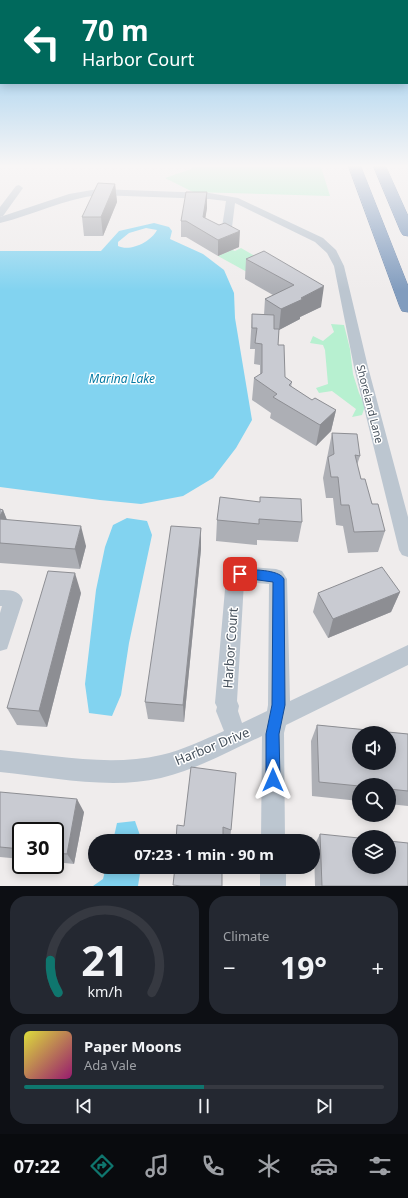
<!DOCTYPE html>
<meta charset="utf-8">
<style>
:root{--surface:#171b24;--page:#242831;--text:#f1f3f6;--muted:#9ea1a6;--line:#363941;--accent:#0f766e}
body{margin:0;font-family:"Noto Sans",sans-serif;background:var(--page);color:var(--text);height:100vh;display:flex;flex-direction:column;font-size:15px;white-space:nowrap}
*{box-sizing:border-box;margin:0}
p{font-size:13px;color:var(--muted)}
.icon{flex:none;width:22px;height:22px;fill:none;stroke:currentColor;stroke-width:2;stroke-linecap:round;stroke-linejoin:round}
.map{position:relative;height:886px;overflow:hidden}
.side{display:flex;flex-direction:column;gap:10px;padding:10px;background:#0d0f14;flex:1}
.side>*{flex:none}
.guide{position:absolute;left:0px;top:0px;width:408px;height:84px;box-shadow:0 2px 10px #0003;background:#00695c;color:#fff;overflow:hidden}
.controls{position:absolute;left:352px;top:726px;display:grid;gap:8px}
.controls a{display:grid;place-items:center;width:44px;height:44px;border-radius:50%;background:var(--surface);box-shadow:0 2px 10px #0003;font-size:20px}
.speed{position:absolute;left:12px;top:822px;display:flex;gap:8px;font-size:20px;font-weight:700;text-align:center}
.speed>*{display:grid;place-content:center;width:52px;height:52px;border-radius:50%;background:var(--surface);box-shadow:0 2px 10px #0003;line-height:1}
.speed .limit{border:2px solid #111;border-radius:6px;background:#fff;color:#111}
.pin{position:absolute;display:grid;place-items:center;width:34px;height:34px;color:#fff;margin:-17px;border-radius:8px;box-shadow:0 2px 6px #0006}
.me{position:absolute;width:44px;margin:-22px;rotate:0deg;stroke-linejoin:round;filter:drop-shadow(0 0 3px #0008)}
.turn{display:flex;align-items:center;gap:14px;height:84px;padding:0 16px;font-size:18px}
.turn .icon{width:52px;height:52px;stroke-width:2.5}
.turn b{display:block;font-size:28px;line-height:34px}
.big{font-size:30px;font-weight:700;line-height:1.1}
.side .card{flex:1;display:flex;flex-direction:column;justify-content:center;gap:6px;min-width:0;padding:0 14px;border-radius:16px;background:var(--page)}
.side .dial{align-items:center;gap:0}
.dial svg{height:104px;overflow:visible;fill:none;stroke:var(--line);stroke-width:7;stroke-linecap:round;text-anchor:middle}
.dial text{fill:var(--text);stroke:none}
.song{display:flex;align-items:center;gap:12px}
.cover{width:48px;height:48px;border-radius:6px;background:linear-gradient(135deg,hsl(60 70% 55%),hsl(320 70% 35%))}
.played{height:4px;border-radius:2px;background:linear-gradient(90deg,var(--accent) 50%,var(--line) 50%)}
.keys{display:flex;justify-content:space-around;direction:ltr}
.heat{display:flex;justify-content:space-between;align-items:center;font-size:22px;direction:ltr}
.side .tiles{flex:1;display:grid;gap:10px;grid-template-columns:1fr 1fr}
.card:last-child{grid-column:span 2}
.trip{position:absolute;left:88px;top:834px;width:232px;height:40px;border-radius:20px;background:var(--surface);box-shadow:0 2px 10px #0003;font-weight:700;line-height:40px;text-align:center}
.menu{display:flex;height:64px;justify-content:space-around;align-items:center;background:#090b0e;color:var(--muted)}
.menu .icon{width:28px;height:28px}
.menu .active{color:var(--accent)}
.menu b{font-size:18px;color:var(--text)}
.map>svg:first-child{display:block}
</style>
<div class="map">
<svg width="408" height="886" viewBox="0 0 408 886">
<rect width="100%" height="100%" fill="#efecec"/>
<!-- green -->
<g fill="#b7f0d0">
<polygon points="192,167 321,167 330,196 193,192 165,178 191,169"/>
<polygon points="241,248 267,263 247,272 218,256 232,250 235,251"/>
<polygon points="331,324 344,325 350,349 353,374 359,393 365,406 362,415 352,417 356,409 332,391 319,393 316,388 328,384 325,350 323,345 310,343 313,336 323,341 334,332"/>
</g>
<!-- water -->
<g fill="#82d3f0" fill-rule="evenodd">
<path d="M 154,223 L 169,227 L 172,231 L 170,239 L 203,254 L 224,270 L 234,293 L 235,318 L 252,420 L 236,448 L 213,478 L 183,496 L 141,504 L 100,500 L 0,487 L 0,251 L 101,251 L 119,231 ZM 146,228 L 157,230 C 151,242 130,252 118,246 L 118,242 L 129,233 Z"/>
<polygon points="127,518 147,521 152,535 129,643 121,695 112,716 89,713 85,684 96,590 105,547 113,525"/>
<polygon points="135,821 142,841 113,841 117,823"/>
<polygon points="106,867 141,867 138,886 93,886 103,879"/>
</g>
<g fill="none" stroke-linecap="round" stroke-linejoin="round">
<defs>
<g id="highway">
<polygon points="349,167 361,167 408,286 408,312 402,311 400,307"/>
<polygon points="374,167 386,167 408,216 408,236 403,235 401,232"/>
</g>
</defs>
<!-- highway casing -->
<use href="#highway" stroke="#6c87aa" stroke-width="1"/>
<!-- minor -->
<g fill="#bcc6d0" fill-rule="evenodd">
<polygon points="19,185 23,188 3,216 0,217 0,207 16,186"/>
<path d="M 98,189 L 209,193 L 238,198 L 323,238 L 336,250 L 344,266 L 368,367 L 408,517 L 408,557 L 402,555 L 399,550 L 354,367 L 334,266 L 327,253 L 315,242 L 235,203 L 232,227 L 231,229 L 223,229 L 222,227 L 226,201 L 209,199 L 98,195 C 64,199 33,215 0,223 L 0,217 L 69,194 Z"/>
<path d="M 240,566 L 276,569 L 282,571 L 287,579 L 290,701 L 408,645 L 408,665 L 286,725 L 284,733 L 285,841 L 261,841 L 262,736 C 230,751 197,769 161,778 C 109,790 52,777 0,772 L 0,750 C 52,755 109,767 161,755 C 183,750 203,740 224,731 L 216,711 L 217,707 L 215,703 L 226,578 L 229,572 ZM 244,582 L 269,584 L 268,705 L 267,711 L 242,723 L 238,711 L 239,706 L 237,701 Z"/>
<path d="M 0,590 C 10,590 19,590 23,600 L 7,649 L 0,651 L 0,613 L 2,606 L 0,606 Z"/>
<rect x="260" y="867" width="26" height="19"/>
</g>
<!-- highway -->
<use href="#highway" fill="#819cbe" fill-rule="evenodd"/>
</g>
<!-- wall -->
<g fill="#adafb5">
<polygon points="115,184 117,202 103,236 84,236 82,217"/>
<polygon points="207,192 207,208 205,218 239,247 218,256 186,237 181,237 181,221"/>
<polygon points="264,251 321,307 300,317 300,319 279,330 278,345 285,377 292,382 291,387 312,400 336,410 331,431 316,446 270,418 271,413 252,400 254,378 260,375 260,365 254,364 255,349 250,349 252,314 264,315 265,299 273,295 245,279 246,259"/>
<polygon points="332,433 360,456 357,465 361,479 385,531 378,552 348,553 343,526 336,525 333,498 326,498 323,478"/>
<polygon points="220,497 302,522 298,542 257,540 257,545 216,541 217,520"/>
<polygon points="0,509 3,510 7,520 86,546 80,569 0,563"/>
<polygon points="201,528 201,549 184,722 148,719 145,702"/>
<polygon points="400,592 391,612 328,638 313,612 318,593"/>
<polygon points="81,593 47,727 17,725 7,708"/>
<polygon points="317,725 408,734 408,806 389,804 389,785 359,785 359,801 312,796 311,741"/>
<polygon points="191,767 231,830 230,841 223,839"/>
<polygon points="0,792 84,812 74,864 55,862 55,831 21,831 21,859 0,857"/>
<polygon points="320,834 408,886 315,886 314,846"/>
</g>
<!-- shaded-wall -->
<g fill="#8d8e93">
<polygon points="115,184 117,202 103,236 101,217"/>
<polygon points="207,192 207,208 203,232 203,217"/>
<polygon points="240,231 239,247 218,256 218,240"/>
<polygon points="324,286 321,307 300,317 300,319 279,330 281,309 301,298"/>
<polygon points="336,410 331,431 316,446 320,425"/>
<polygon points="3,510 11,530 0,523 0,516"/>
<polygon points="81,526 86,546 80,569 75,549"/>
<polygon points="201,528 201,549 184,722 183,705"/>
<polygon points="75,573 81,593 47,727 39,711"/>
<polygon points="400,592 391,612 328,638 333,619"/>
<polygon points="77,799 84,812 74,864 67,854"/>
</g>
<!-- building -->
<g fill="#c9cbd2" stroke="#8d8e93" fill-rule="evenodd">
<polygon points="98,183 115,184 101,217 82,217"/>
<polygon points="186,192 207,192 203,217 219,225 225,223 240,231 218,240 186,221 181,221"/>
<polygon points="264,251 324,286 301,298 303,299 281,309 265,299 294,285 246,259"/>
<polygon points="252,314 274,315 274,329 279,329 278,345 284,345 285,377 292,382 289,385 312,400 315,398 336,410 320,425 273,397 277,394 254,378 262,373 262,344 255,343 257,328 252,328"/>
<polygon points="332,433 357,434 360,456 355,455 361,479 365,479 372,504 378,504 385,531 354,532 349,505 341,505 338,477 331,477 328,457 334,454"/>
<polygon points="220,497 260,502 260,497 301,499 302,522 259,519 259,524 217,520"/>
<polygon points="0,509 3,510 0,516"/>
<polygon points="0,519 81,526 75,549 0,543"/>
<polygon points="171,526 201,528 183,705 145,702"/>
<polygon points="382,567 400,592 333,619 318,593"/>
<polygon points="48,571 75,573 39,711 7,708"/>
<path d="M 317,725 L 408,734 L 408,791 L 389,789 L 389,785 L 359,785 L 359,786 L 319,782 ZM 359,733 L 389,733 L 389,763 L 359,763 Z"/>
<polygon points="191,767 236,773 231,830 223,827 223,841 176,841 177,825 184,826"/>
<polygon points="0,792 77,799 67,854 55,853 55,831 21,831 21,849 0,847"/>
<polygon points="320,834 359,838 359,867 389,867 389,841 408,843 408,886 322,886"/>
<polygon points="175,867 222,867 222,886 181,886 173,885"/>
</g>
<!-- sky -->
<linearGradient id="sky" x2="0" y2="1"><stop stop-color="#7fc0eb"/><stop offset="0.57" stop-color="#f8f6f6"/><stop offset="1" stop-color="#f8f6f6" stop-opacity="0"/></linearGradient>
<rect width="408" height="291" fill="url(#sky)"/>
<!-- route -->
<path fill="#1a73e8" stroke="#114b97" d="M 240,569 C 251,570 279,569 284,579 L 285,705 L 279,734 L 280,780 L 278,784 L 273,786 L 268,784 L 266,780 L 266,734 L 272,705 L 273,582 L 236,577 L 235,574 L 236,570 Z"/>
<g text-anchor="middle" stroke-width="3" stroke-linejoin="round" paint-order="stroke">
<!-- street labels -->
<g font-size="11" fill="#444f5a" stroke="#fff">
<text transform="translate(370 404) rotate(76)" y="4">Shoreland Lane</text>
</g>
<!-- water labels -->
<g font-size="12" font-style="italic" fill="#067ba4" stroke="#fff">
<text x="122" y="383">Marina Lake</text>
</g>
<!-- near-street labels -->
<g font-size="13" fill="#444f5a" stroke="#fff">
<text transform="translate(230 648) rotate(-86)" y="5">Harbor Court</text>
<text transform="translate(212 746) rotate(-22)" y="5">Harbor Drive</text>
</g>
</g>
</svg>
<div class="controls">
<a><svg class="icon" aria-label="sound" viewBox="0 0 24 24"><path d="M4 9h4l5-4v14l-5-4H4zM17 9q2 3 0 6"/></svg></a>
<a><svg class="icon" aria-label="search" viewBox="0 0 24 24"><circle cx="10" cy="10" r="6"/><path d="M15 15l6 6"/></svg></a>
<a><svg class="icon" aria-label="layers" viewBox="0 0 24 24"><path d="M12 4l9 5-9 5-9-5zM3 14l9 5 9-5"/></svg></a>
</div>
<div class="speed"><div class="limit">30</div></div>
<div class="pin" style="left:240px;top:574px;background:#d93025"><svg class="icon" aria-label="arrive" viewBox="0 0 24 24"><path d="M6 21V4h12l-3 4 3 4H6"/></svg></div>
<svg class="me" style="left:273px;top:780px" viewBox="-20 -20 40 40"><path d="M0-17L14 15 0 8-14 15z" fill="#1a73e8" stroke="#fff" stroke-width="4"/></svg>
<div class="trip">07:23 · 1 min · 90 m</div>
<div class="guide">
<div class="turn"><svg class="icon" aria-label="left" viewBox="0 0 24 24"><path d="M17 20v-9H6M10 6l-5 5 5 5"/></svg><div><b>70 m</b>Harbor Court</div></div>
</div>
</div>
<section class="side">
<div class="tiles">
<div class="card dial"><svg viewBox="0 0 100 80">
<path d="M14 69A42 42 0 1 1 86 69"/>
<path d="M14 69A42 42 0 0 1 8 44" stroke="#0f766e"/>
<text x="50" y="56" font-size="32" font-weight="700">21</text>
<text x="50" y="72" font-size="11">km/h</text>
</svg></div>
<div class="card"><p>Climate</p>
<div class="heat"><a>−</a><b class="big">19°</b><a>+</a></div>
</div>
<div class="card">
<div class="song"><i class="cover"></i><div><b>Paper Moons</b><p>Ada Vale</p></div></div>
<div class="played"></div>
<div class="keys"><svg class="icon" aria-label="previous" viewBox="0 0 24 24"><path d="M18 5L8 12l10 7zM5 5v14"/></svg><svg class="icon" aria-label="pause" viewBox="0 0 24 24"><path d="M8 5v14M16 5v14"/></svg><svg class="icon" aria-label="next" viewBox="0 0 24 24"><path d="M6 5l10 7-10 7zM19 5v14"/></svg></div>
</div>
</div>
</section>
<nav class="menu">
<b>07:22</b>
<svg class="icon active" aria-label="directions" viewBox="0 0 24 24"><path d="M12 3l9 9-9 9-9-9zM9 14v-3h6M13 9l2 2-2 2"/></svg>
<svg class="icon" aria-label="music" viewBox="0 0 24 24"><path d="M9 18V5l10-2v13"/><circle cx="6" cy="18" r="3"/><circle cx="16" cy="16" r="3"/></svg>
<svg class="icon" aria-label="phone" viewBox="0 0 24 24"><path d="M5 4h4l2 5-3 2q2 4 5 5l2-3 5 2v4C11 20 4 13 5 4z"/></svg>
<svg class="icon" aria-label="climate" viewBox="0 0 24 24"><path d="M12 3v18M4 7l16 10M4 17L20 7"/></svg>
<svg class="icon" aria-label="car" viewBox="0 0 24 24"><path d="M5 17H2v-5l4-1 3-4h7l3 4 3 1v5h-3M9 17h6M6 11h13"/><circle cx="7" cy="17" r="2"/><circle cx="17" cy="17" r="2"/></svg>
<svg class="icon" aria-label="filters" viewBox="0 0 24 24"><path d="M4 7h16M4 17h16"/><circle cx="9" cy="7" r="2"/><circle cx="15" cy="17" r="2"/></svg>
</nav>
